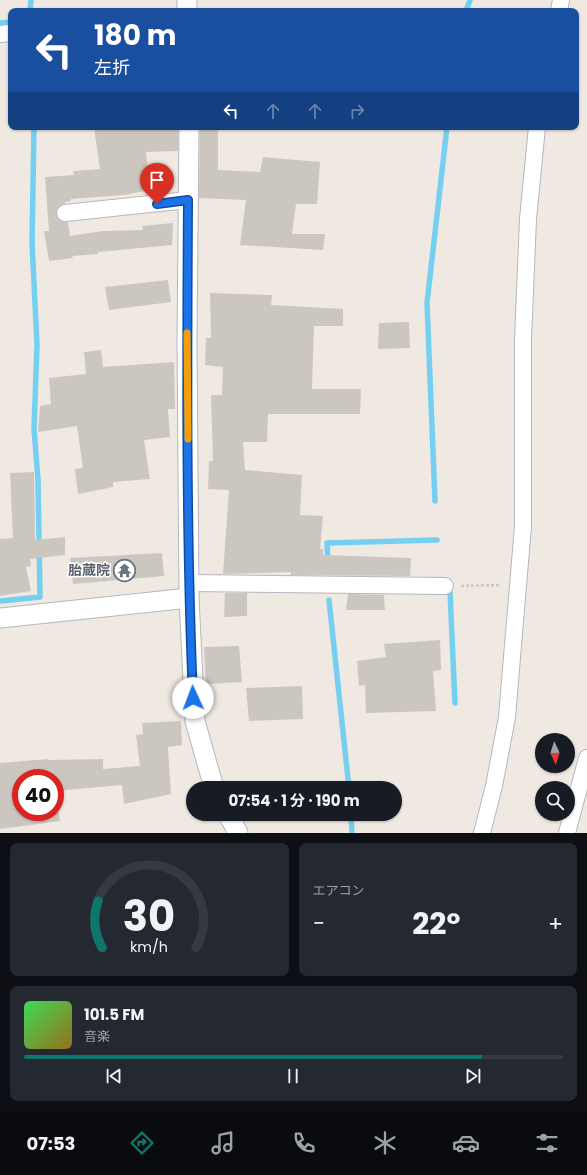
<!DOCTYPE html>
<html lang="ja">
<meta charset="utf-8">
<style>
:root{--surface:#171b24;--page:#242831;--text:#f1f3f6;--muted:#9ea1a6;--line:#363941;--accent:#0f766e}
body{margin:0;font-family:Poppins,"Noto Sans JP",sans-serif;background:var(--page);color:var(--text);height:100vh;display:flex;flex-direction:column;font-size:15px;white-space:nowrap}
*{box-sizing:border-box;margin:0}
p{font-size:13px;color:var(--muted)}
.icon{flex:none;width:22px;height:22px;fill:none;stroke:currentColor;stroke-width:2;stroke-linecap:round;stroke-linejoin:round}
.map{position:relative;height:833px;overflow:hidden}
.side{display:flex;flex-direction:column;gap:10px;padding:10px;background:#0d0f14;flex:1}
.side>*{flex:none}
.top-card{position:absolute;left:8px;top:8px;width:571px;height:122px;border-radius:8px;box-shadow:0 1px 3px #0004;background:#1a4fa0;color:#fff;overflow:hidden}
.needle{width:26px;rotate:176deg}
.buttons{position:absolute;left:535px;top:733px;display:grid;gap:8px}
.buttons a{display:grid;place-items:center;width:40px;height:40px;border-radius:50%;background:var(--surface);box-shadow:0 1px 3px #0004;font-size:20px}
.speed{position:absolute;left:12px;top:769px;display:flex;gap:8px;font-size:20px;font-weight:700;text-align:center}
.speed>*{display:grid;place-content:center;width:52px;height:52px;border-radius:50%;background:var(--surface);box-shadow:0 1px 3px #0004;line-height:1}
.speed .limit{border:6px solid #d22;background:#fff;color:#111}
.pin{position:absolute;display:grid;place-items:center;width:34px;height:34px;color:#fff;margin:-41px -17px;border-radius:50% 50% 50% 0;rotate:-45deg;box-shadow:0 0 4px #0007}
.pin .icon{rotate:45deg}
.me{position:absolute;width:44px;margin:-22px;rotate:358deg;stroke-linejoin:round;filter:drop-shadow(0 0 3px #0008)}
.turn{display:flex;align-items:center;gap:14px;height:84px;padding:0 20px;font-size:18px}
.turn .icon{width:52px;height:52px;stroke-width:2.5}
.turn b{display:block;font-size:28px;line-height:34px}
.lanes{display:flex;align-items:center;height:38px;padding:0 20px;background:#0003;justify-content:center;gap:20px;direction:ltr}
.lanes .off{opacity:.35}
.big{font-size:30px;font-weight:700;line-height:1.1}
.side .card{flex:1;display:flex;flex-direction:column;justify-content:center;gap:6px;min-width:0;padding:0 14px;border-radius:8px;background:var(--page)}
.side .dial{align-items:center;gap:0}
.dial svg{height:104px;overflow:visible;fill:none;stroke:var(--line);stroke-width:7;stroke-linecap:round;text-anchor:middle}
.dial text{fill:var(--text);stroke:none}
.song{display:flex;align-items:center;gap:12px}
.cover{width:48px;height:48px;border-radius:6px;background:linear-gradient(135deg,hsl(130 70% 55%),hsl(40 70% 35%))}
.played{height:4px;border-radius:2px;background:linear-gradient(90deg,var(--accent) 85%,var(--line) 85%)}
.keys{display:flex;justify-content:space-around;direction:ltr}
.heat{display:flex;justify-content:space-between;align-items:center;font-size:22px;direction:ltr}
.side .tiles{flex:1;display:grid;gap:10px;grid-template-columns:1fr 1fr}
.card:last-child{grid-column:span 2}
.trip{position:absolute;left:186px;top:781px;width:216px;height:40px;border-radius:20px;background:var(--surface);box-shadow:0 1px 3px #0004;font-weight:700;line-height:40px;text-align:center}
.menu{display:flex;height:64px;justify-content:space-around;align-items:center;background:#090b0e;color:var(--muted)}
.menu .icon{width:28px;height:28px}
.menu .on{color:var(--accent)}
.menu b{font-size:18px;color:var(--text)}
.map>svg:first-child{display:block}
</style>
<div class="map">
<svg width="587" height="833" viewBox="0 0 587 833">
<rect width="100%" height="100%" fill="#efe9e1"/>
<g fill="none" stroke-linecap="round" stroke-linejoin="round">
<!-- stream -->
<g stroke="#75cff0" stroke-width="5.5">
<polyline points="30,11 31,0"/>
<polyline points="466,11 470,0"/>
<polyline points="0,23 11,22"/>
<polyline points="435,501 427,303 447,127"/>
<polyline points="328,563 327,543 437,540"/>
<polyline points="450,592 455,703"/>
<polyline points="329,600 349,788"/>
<polyline points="0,601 40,597 38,480 34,429 37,345 32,242 34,127"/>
<polyline points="351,814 352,833"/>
</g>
</g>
<!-- building -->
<g fill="#cbc7bf">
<polygon points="178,127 178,151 146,152 150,190 124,195 71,199 71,201 65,202 65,203 59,206 56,214 61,221 68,222 70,236 103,231 143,230 142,226 173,223 172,245 98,252 98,254 72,256 73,258 49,261 44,231 49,231 45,177 74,175 73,171 100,169 94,128"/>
<polygon points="200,127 218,127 218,170 260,172 263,157 320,162 317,204 296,204 292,234 325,234 323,250 240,245 246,200 199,198"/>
<polygon points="168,280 171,302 109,310 105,287"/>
<polygon points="210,293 272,295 271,305 343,309 343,326 314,326 312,389 361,389 360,414 268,414 267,442 243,442 245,470 302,475 300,515 323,516 320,549 323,549 323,555 411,558 410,576 291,575 291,572 223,574 229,490 208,489 209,461 213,461 211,395 222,395 223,367 205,365 206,338 211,338"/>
<polygon points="409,322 410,348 378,349 379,323"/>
<polygon points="101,350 103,367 174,362 175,409 168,409 170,437 144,440 150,479 113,482 113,487 78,494 75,469 83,468 77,426 38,432 40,406 51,404 49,378 86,374 84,352"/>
<polygon points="34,472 35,540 65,537 65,555 30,559 31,566 26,567 31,591 0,596 0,539 13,538 10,473"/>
<polygon points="162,553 164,576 73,584 70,558"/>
<polygon points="225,593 247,593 247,616 224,617"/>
<polygon points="348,594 384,595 385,610 346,610"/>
<polygon points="440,640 441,670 433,671 436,711 366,713 365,685 359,686 357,661 386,657 384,644"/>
<polygon points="239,646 242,682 206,684 204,647"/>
<polygon points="302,686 303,719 249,721 246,688"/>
<polygon points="181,721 182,745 168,747 171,794 124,804 122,785 55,791 55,778 21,778 21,812 59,812 60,821 0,829 0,763 48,759 48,760 103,759 103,769 140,766 136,735 143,734 142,723"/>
</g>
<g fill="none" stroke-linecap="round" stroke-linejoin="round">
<defs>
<g id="minor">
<polyline points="559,11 561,0"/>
<polyline points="0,34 11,33"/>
<polyline points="65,213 188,200"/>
<polyline points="189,583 445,586"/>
<polyline points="482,833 494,786 507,717 523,526 523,339 528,219 537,127"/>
<polyline points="567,833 587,758"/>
</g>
<g id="tertiary">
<polyline points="187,11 187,0"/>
<polyline points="189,127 187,339 189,598 195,721 214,788"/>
<polyline points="0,618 189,598"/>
<polyline points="228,814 238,833"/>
</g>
</defs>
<!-- minor casing -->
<use href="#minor" stroke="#b4b7c1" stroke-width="18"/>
<!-- tertiary casing -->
<use href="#tertiary" stroke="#b4b7c1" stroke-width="21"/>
<!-- path -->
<polyline stroke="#c9c9c9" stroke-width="2.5" stroke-dasharray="3 2" stroke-linecap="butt" points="461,586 500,585"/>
<!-- minor -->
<use href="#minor" stroke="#fff" stroke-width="16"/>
<!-- tertiary -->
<use href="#tertiary" stroke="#fff" stroke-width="19"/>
</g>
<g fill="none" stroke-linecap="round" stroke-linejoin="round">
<defs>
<path id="route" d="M 157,204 L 188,200 C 187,366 186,532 193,698"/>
</defs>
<!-- route casing -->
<use href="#route" stroke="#114b97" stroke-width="10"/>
<!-- route -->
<use href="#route" stroke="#1a73e8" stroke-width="7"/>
<!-- slow -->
<polyline stroke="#f59e0b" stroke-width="7" points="187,333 188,439"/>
</g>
<!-- icons -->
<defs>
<symbol id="temple-ring" viewBox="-11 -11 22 22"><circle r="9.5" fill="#fff" stroke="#6b7280" stroke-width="1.5"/><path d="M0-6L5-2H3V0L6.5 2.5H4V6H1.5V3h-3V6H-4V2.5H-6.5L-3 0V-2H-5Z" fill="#6b7280"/></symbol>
</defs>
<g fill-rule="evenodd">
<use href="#temple-ring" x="112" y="558" width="25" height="25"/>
</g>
<g text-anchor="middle" stroke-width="3" stroke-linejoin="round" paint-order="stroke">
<!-- worship labels -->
<g font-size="14" font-weight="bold" fill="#5b616d" stroke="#fff" text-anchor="end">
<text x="110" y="575">胎蔵院</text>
</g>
</g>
</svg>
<div class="buttons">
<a><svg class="needle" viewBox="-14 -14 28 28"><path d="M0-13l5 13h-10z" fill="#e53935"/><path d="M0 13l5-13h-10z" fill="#9ea1a6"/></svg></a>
<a><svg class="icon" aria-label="search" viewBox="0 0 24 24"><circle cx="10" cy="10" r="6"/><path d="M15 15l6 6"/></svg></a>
</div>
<div class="speed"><div class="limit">40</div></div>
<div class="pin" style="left:157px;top:204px;background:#d93025"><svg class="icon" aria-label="arrive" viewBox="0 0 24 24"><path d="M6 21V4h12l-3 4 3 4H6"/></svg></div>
<svg class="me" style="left:193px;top:698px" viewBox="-20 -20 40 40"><circle r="19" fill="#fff"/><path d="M0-13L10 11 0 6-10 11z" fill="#1a73e8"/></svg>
<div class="trip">07:54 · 1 分 · 190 m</div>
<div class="top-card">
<div class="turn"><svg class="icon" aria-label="left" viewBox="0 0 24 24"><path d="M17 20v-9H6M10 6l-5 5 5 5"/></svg><div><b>180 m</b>左折</div></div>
<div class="lanes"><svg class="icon" aria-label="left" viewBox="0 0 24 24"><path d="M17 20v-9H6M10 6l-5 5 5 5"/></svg><svg class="icon off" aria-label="ahead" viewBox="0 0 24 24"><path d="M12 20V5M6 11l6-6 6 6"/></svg><svg class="icon off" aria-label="ahead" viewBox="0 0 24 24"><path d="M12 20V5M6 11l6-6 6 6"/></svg><svg class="icon off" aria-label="right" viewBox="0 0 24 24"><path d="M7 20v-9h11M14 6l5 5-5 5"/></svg></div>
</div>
</div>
<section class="side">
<div class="tiles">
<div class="card dial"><svg viewBox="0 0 100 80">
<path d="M14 69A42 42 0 1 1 86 69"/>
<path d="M14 69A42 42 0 0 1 11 33" stroke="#0f766e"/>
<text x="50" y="56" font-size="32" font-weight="700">30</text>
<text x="50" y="72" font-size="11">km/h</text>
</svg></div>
<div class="card"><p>エアコン</p>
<div class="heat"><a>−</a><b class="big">22°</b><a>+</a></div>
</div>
<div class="card">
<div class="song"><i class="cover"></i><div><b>101.5 FM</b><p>音楽</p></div></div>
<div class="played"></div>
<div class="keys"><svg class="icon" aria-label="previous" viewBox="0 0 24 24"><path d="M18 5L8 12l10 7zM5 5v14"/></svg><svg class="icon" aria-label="pause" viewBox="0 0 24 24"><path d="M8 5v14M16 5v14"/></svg><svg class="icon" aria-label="next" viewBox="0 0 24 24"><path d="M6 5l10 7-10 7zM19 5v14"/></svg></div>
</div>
</div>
</section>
<nav class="menu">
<b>07:53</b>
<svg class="icon on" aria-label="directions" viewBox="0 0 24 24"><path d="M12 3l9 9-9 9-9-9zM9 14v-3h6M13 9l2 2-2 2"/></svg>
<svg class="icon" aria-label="music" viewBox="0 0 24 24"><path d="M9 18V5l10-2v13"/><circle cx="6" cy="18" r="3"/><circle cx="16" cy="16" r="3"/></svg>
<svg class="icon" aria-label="phone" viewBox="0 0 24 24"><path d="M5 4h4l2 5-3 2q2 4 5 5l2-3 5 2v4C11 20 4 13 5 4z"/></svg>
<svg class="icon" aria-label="climate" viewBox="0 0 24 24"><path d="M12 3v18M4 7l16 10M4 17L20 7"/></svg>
<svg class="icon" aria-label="car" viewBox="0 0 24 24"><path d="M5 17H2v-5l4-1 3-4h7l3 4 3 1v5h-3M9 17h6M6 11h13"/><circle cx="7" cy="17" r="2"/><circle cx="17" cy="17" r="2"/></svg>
<svg class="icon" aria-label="filters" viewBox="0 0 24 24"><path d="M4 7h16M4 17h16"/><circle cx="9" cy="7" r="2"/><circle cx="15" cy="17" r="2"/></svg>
</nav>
